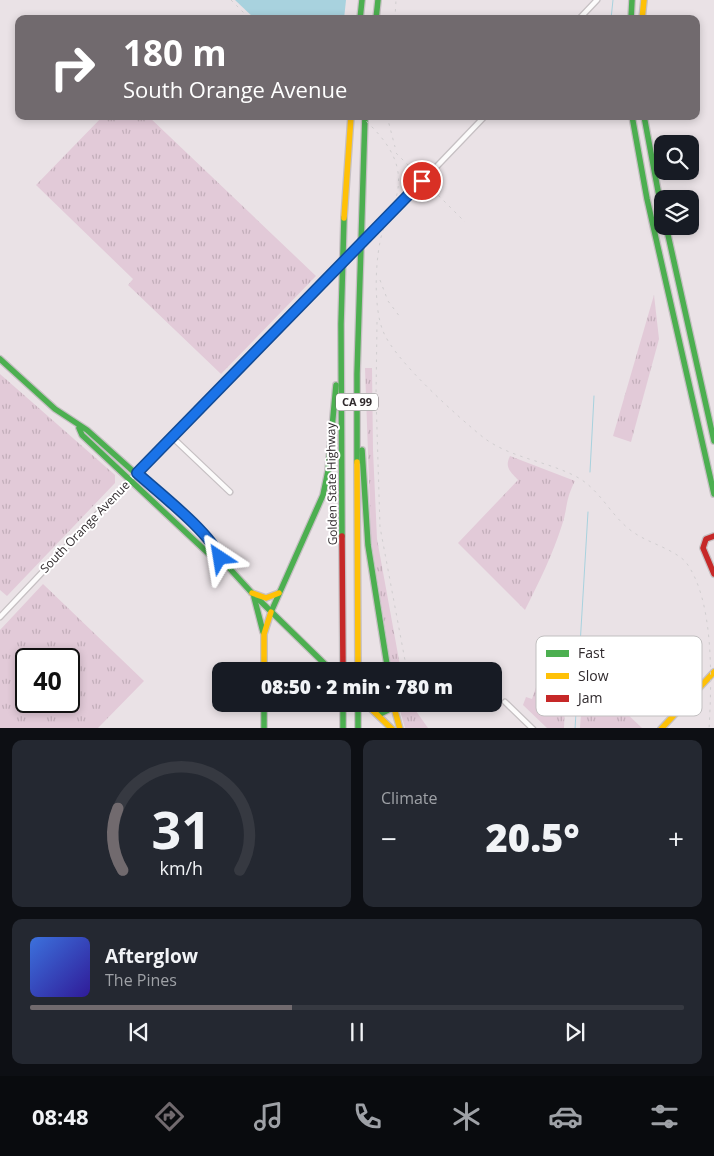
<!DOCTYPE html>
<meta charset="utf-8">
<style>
:root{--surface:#171b24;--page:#242831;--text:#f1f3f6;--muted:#9ea1a6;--line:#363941;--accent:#716a6e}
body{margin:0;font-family:"Open Sans",sans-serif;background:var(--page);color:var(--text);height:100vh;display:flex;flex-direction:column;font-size:19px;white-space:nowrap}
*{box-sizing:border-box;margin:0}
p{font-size:16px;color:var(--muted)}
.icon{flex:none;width:28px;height:28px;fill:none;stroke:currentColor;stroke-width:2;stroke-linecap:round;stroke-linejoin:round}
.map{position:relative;height:728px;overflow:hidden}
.details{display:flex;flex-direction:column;gap:12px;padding:12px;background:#0d0f14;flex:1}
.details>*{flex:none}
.hud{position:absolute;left:15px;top:15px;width:685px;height:105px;border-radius:10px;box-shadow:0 2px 8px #0003;background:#716a6e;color:#fff;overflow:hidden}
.fabs{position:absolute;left:654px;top:135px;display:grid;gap:10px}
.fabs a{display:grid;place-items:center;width:45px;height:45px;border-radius:10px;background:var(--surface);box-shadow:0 2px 8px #0003;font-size:25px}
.speed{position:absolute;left:15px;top:648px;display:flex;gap:10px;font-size:25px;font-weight:700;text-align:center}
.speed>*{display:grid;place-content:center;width:65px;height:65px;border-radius:50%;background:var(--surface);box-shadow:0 2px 8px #0003;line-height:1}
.speed .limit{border:2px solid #111;border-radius:8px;background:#fff;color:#111}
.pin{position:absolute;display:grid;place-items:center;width:42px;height:42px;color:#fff;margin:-21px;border:2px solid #fff;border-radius:50%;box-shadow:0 1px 5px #0007}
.me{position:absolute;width:55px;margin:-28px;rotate:327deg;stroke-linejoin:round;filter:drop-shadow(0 0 4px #0008)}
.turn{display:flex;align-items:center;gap:18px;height:105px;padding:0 25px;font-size:22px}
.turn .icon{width:65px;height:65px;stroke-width:2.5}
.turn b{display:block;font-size:35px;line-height:42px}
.big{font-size:38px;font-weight:800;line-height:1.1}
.details .tile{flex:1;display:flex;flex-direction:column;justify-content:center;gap:8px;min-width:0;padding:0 18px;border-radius:10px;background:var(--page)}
.details .dial{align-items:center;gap:0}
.dial svg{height:130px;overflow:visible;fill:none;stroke:var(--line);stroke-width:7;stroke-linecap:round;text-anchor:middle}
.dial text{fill:var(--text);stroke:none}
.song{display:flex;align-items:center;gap:15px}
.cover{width:60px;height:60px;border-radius:8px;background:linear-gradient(135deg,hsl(220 70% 55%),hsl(250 70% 35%))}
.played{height:5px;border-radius:2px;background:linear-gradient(90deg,var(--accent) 40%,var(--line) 40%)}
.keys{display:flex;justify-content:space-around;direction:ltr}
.heat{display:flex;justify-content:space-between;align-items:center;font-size:28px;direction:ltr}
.details .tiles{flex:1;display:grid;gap:12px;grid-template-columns:1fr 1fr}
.tile:last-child{grid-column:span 2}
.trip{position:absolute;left:212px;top:662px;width:290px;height:50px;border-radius:10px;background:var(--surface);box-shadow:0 2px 8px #0003;font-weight:800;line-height:50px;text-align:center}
.dock{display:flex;height:80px;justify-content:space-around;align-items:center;background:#090b0e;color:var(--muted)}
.dock .icon{width:35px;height:35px}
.dock .active{color:var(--accent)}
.dock b{font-size:22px;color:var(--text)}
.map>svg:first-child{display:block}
</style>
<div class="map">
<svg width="714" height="729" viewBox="0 0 714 729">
<defs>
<pattern id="grass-tufts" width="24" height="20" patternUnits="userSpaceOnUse" patternTransform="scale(1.25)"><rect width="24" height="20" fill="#e2cad8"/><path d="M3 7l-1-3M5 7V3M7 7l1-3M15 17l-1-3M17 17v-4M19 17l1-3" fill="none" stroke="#c2aeba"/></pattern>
</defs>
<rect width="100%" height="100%" fill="#eae2e6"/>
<!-- grass -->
<g fill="url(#grass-tufts)" fill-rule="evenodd">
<polygon points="103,116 148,116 316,276 221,374 128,285 133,279 36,185"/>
<polygon points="654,295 659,339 631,442 613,436"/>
<polygon points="365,368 372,368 373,450 377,539 401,671 392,671 371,538"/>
<polygon points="0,374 115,475 115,483 7,596 0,590"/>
<path d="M 510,456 L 575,481 C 565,500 568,507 562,525 C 553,554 539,582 525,610 L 458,543 L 518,480 C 511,472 504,468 510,456 Z"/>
<path d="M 43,584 L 144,681 L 98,728 L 0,728 L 0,630 ZM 26,659 L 69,659 L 69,701 L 26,701 Z"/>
<polygon points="553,641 567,651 564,728 547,728 523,705 526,697 532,699 550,645"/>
<polygon points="584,673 642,728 580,728"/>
<polygon points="398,704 411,704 428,728 405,728"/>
</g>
<!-- water -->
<polygon fill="#a8d2de" points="235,0 346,0 344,19 255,19"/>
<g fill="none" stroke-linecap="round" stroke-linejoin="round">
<!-- stream -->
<g stroke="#a8d2de" stroke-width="1">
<polyline points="611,19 613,0"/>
<polyline points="590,472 594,396"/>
<polyline points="575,729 588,512"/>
</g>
<defs>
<g id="street">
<polyline points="579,19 597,0"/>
<polyline points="372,234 485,116"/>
<polyline points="171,436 230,492"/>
<polyline points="0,617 171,436 326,281"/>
<polyline points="505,702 533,729"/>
</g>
<g id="fast">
<polyline points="360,19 362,0"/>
<polyline points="376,19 378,0"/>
<polyline points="631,19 632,0"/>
<polyline points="632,116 647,199 714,494"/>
<polyline points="644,116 662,212"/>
<polyline points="666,226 714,441"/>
<polyline points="0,359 55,409 87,430 201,532 217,548 220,558 252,593 332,671"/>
<polyline points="79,428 82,435 210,555 220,558"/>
<polyline points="362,450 368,545 388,671"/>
<polyline points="357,462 357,374 365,116"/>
<polyline points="342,536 341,324 344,218"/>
<polyline points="254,597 263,632"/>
<polyline points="271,612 323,495 328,471 336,385"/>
<polyline points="264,704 264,729"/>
<polyline points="343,704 343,729"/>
<polyline points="358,704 358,729"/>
<polyline points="378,715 388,710 391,704"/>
</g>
<g id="slow">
<polyline points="642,19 644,0"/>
<polyline points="344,218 351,116"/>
<polyline points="357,462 358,671"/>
<polyline points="252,593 266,598 279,593"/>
<polyline points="264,671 264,634 271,612"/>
<polyline points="366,704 392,729"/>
<polyline points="393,704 400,729"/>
<polyline points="661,729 714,672"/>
</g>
<g id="jam">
<polyline points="342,536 343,671"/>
<polyline points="714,536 706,539 703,548 714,574"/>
</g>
</defs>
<!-- street casing -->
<use href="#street" stroke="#c6c0c3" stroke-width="7"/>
<!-- fast casing -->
<use href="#fast" stroke="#c6c0c3" stroke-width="8"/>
<!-- slow casing -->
<use href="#slow" stroke="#c6c0c3" stroke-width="8"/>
<!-- jam casing -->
<use href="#jam" stroke="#c6c0c3" stroke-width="8"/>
<!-- street -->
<use href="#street" stroke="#fcfbfb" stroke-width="4.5"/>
<!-- fast -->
<use href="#fast" stroke="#4caf50" stroke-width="5.5"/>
<!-- slow -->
<use href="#slow" stroke="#ffc107" stroke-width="5.5"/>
<!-- jam -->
<use href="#jam" stroke="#c62828" stroke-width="5.5"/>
<!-- rail -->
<g stroke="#d1ced0" stroke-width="1" stroke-dasharray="2.5 5" stroke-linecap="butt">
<polyline points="231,0 250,19"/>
<polyline points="395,19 396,0"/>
<path d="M 361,116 C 385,139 406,162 396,198 C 392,209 387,219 383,230 C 375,255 373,307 383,331 C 394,360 458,417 484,438 C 511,458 546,461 575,476 C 599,488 609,513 629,529 C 646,543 668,546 685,561 C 714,598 712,678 709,729"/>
<polyline points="387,116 395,147"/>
<polyline points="396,153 465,222"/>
<polyline points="380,280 388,301 400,317"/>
<polyline points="377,322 376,397 380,527 407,671"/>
</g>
<defs>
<polyline id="street-bridge" points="326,281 372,234"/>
</defs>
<!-- street-bridge casing -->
<use href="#street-bridge" stroke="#c6c0c3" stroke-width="7" stroke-linecap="butt"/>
<!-- street-bridge -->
<use href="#street-bridge" stroke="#fcfbfb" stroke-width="4.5"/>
</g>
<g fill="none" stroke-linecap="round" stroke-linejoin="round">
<defs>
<path id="route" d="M 220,558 C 212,534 158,492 137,473 L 422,181"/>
</defs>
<!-- route casing -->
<use href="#route" stroke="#114b97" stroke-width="12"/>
<!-- route -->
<use href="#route" stroke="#1a73e8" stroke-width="9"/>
</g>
<g text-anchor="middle" stroke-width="4" stroke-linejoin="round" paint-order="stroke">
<!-- shield labels -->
<rect fill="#fff" stroke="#6e6a6c" stroke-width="1" x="336" y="393.5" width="42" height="17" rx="4"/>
<g font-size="11" font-weight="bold" fill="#302a2d">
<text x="357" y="406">CA 99</text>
</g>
<!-- street labels -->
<g font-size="12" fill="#302a2d" stroke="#fff">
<text transform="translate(332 484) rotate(-91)" y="4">Golden State Highway</text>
<text transform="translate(85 527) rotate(-46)" y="4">South Orange Avenue</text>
</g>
</g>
<!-- legend -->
<rect x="536" y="636" width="166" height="80" rx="8" fill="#fff" stroke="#c1bfc0" stroke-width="1"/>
<rect x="546" y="650" width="23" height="7" fill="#4caf50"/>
<rect x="546" y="673" width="23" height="6" fill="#ffc107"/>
<rect x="546" y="695" width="23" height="7" fill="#c62828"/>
<g font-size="14" fill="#302a2d">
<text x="578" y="658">Fast</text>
<text x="578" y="681">Slow</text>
<text x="578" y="703">Jam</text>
</g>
</svg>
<div class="fabs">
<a><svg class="icon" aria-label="search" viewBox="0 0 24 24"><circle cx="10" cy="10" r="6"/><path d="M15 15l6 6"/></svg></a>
<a><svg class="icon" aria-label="layers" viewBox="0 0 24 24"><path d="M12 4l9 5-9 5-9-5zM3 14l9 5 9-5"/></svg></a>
</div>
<div class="speed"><div class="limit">40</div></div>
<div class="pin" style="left:422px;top:181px;background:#d93025"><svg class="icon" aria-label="arrive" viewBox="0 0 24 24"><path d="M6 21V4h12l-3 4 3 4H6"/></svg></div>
<svg class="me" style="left:220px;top:558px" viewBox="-20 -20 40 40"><path d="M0-17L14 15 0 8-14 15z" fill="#1a73e8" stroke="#fff" stroke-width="4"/></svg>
<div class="trip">08:50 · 2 min · 780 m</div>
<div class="hud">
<div class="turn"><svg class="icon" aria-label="right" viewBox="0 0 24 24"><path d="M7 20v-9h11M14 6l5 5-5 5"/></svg><div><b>180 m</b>South Orange Avenue</div></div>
</div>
</div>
<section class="details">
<div class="tiles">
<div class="tile dial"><svg viewBox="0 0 100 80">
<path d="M14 69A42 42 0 1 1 86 69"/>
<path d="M14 69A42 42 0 0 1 11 31" stroke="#716a6e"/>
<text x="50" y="56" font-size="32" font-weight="700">31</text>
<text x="50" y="72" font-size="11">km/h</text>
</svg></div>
<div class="tile"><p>Climate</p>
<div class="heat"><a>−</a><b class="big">20.5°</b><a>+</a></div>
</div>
<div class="tile">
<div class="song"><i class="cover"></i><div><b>Afterglow</b><p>The Pines</p></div></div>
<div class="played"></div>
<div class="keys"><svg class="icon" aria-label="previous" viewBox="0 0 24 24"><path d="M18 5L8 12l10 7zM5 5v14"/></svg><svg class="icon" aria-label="pause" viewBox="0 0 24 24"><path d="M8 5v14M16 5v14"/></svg><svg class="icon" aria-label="next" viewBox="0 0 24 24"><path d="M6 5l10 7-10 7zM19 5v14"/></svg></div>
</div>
</div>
</section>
<nav class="dock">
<b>08:48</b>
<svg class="icon active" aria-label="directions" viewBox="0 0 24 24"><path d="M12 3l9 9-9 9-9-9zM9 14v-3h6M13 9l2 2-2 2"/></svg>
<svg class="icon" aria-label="music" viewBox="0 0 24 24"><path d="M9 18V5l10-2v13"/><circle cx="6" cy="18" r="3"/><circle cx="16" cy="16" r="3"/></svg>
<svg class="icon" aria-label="phone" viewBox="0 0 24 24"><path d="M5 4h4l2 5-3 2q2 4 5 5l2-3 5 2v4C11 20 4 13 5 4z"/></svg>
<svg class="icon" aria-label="climate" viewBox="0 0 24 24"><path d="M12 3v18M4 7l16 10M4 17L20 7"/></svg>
<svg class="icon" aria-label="car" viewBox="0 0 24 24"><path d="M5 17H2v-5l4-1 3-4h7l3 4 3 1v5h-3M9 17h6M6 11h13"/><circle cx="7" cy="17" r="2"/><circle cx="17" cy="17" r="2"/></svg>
<svg class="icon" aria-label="filters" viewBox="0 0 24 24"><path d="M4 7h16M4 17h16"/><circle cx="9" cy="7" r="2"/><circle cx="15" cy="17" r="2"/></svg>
</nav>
